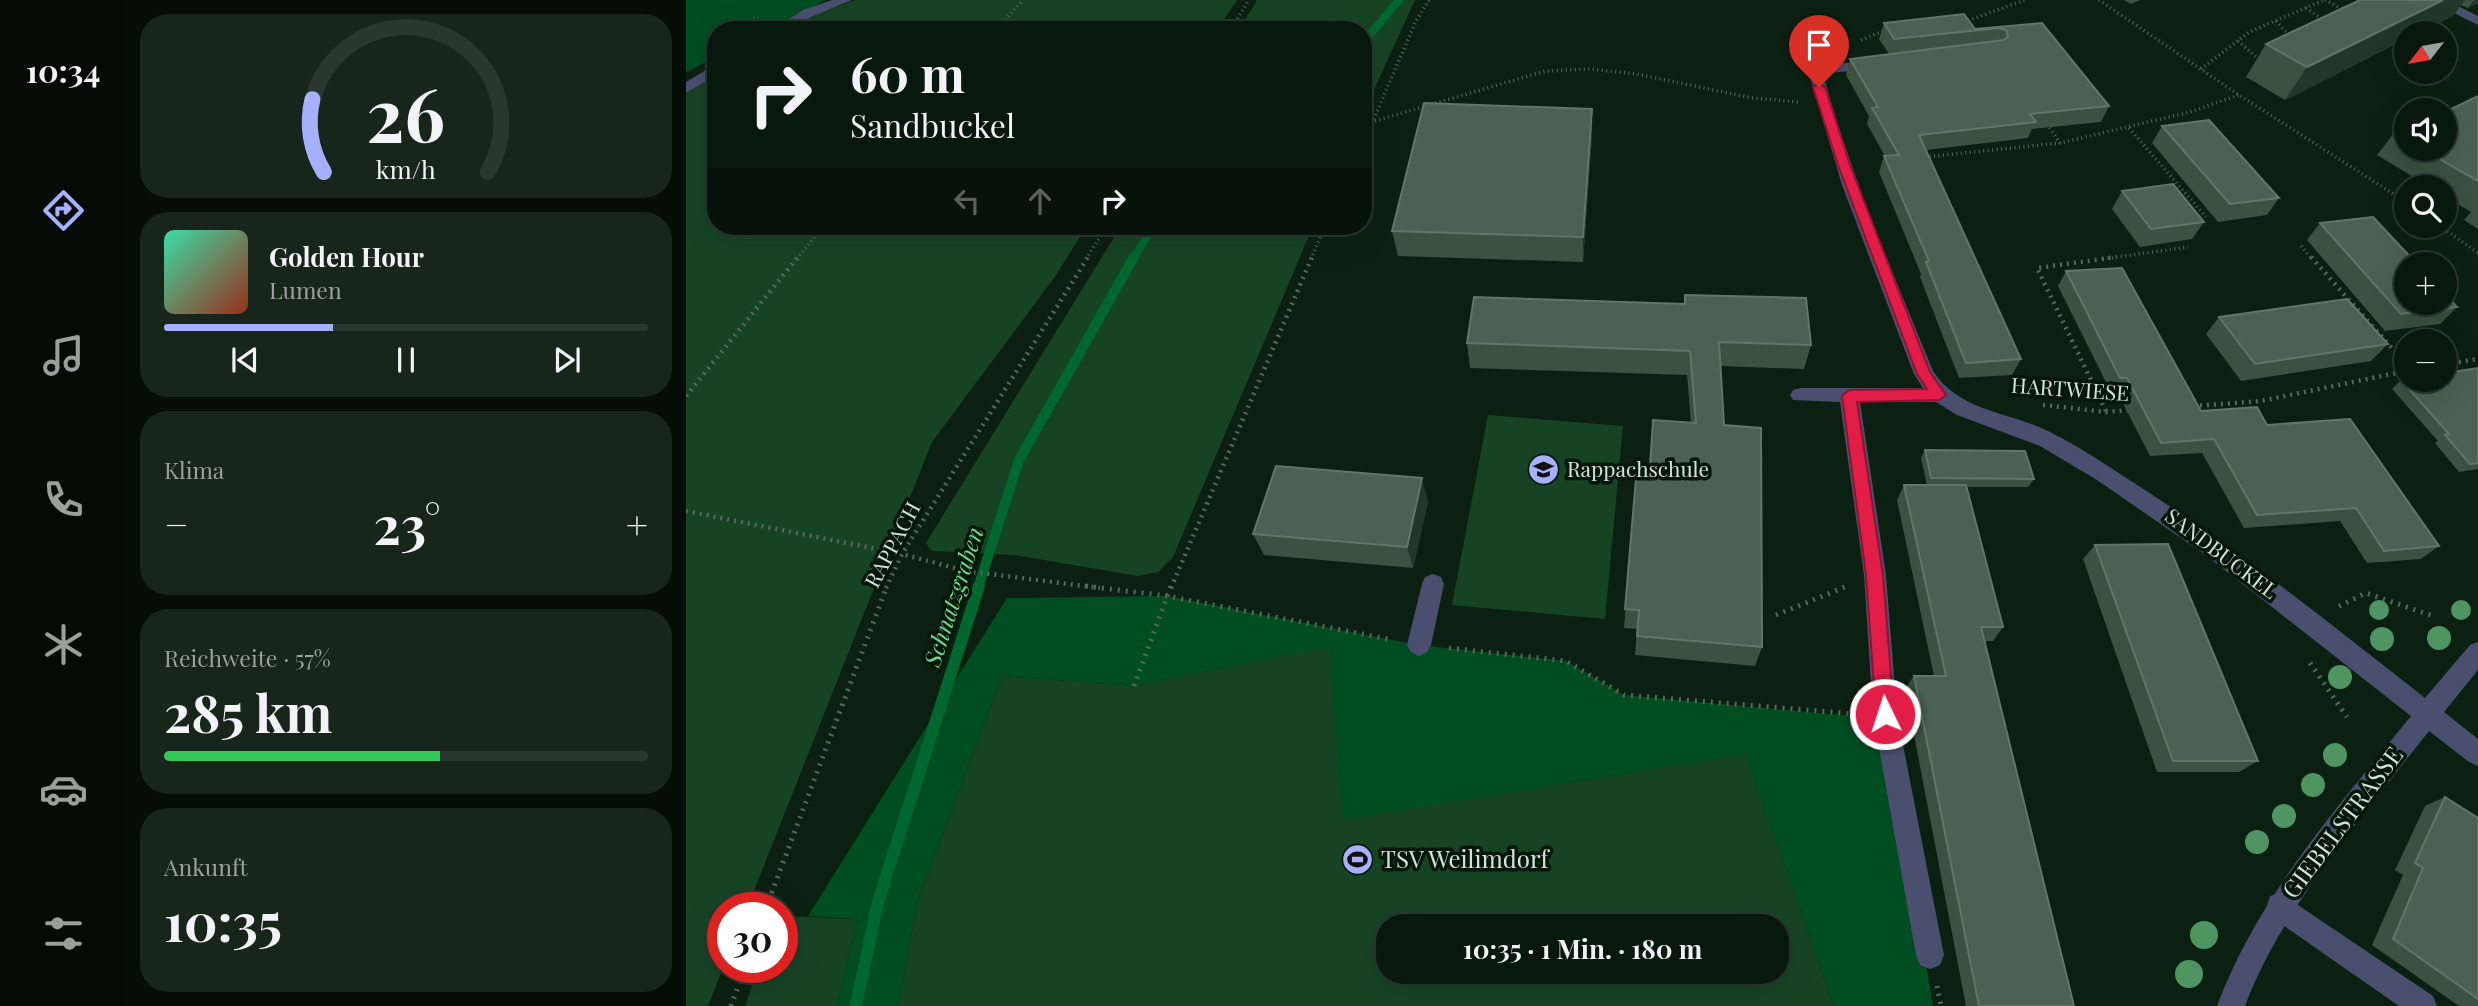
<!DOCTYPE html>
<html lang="de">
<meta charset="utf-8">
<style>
:root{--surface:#09180d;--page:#17251b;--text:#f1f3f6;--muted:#99a09d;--line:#29372e;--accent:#a5b1fc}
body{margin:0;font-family:"Playfair Display",serif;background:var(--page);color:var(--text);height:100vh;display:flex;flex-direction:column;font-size:26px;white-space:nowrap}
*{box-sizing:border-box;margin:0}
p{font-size:23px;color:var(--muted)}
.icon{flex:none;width:38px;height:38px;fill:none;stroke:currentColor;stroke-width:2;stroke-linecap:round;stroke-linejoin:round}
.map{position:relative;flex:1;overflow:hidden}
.drawer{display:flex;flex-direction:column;gap:14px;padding:14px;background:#050d07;width:560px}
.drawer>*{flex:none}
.guide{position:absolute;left:21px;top:21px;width:665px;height:214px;border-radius:28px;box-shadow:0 7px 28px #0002,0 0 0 2px var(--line);background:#09180d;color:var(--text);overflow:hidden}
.needle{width:46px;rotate:239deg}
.tools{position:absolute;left:1708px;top:21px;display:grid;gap:14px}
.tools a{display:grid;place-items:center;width:63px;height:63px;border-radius:50%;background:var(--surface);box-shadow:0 7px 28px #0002,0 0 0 2px var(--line);font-size:35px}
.speed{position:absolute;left:21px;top:892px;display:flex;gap:14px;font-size:35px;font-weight:700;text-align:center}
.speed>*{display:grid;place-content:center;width:91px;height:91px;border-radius:50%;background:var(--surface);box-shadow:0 7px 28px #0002,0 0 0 2px var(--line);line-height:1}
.speed .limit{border:10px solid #d22;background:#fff;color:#111}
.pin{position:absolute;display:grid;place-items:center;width:60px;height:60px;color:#fff;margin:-72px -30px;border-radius:50% 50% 50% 0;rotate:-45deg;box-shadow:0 0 7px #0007}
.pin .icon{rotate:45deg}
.me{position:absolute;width:77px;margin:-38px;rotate:356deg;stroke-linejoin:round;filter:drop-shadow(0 0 5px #0008)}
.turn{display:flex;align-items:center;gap:24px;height:147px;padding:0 28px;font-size:32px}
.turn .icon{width:91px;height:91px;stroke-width:2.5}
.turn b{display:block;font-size:49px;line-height:60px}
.lanes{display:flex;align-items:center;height:66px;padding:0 28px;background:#0003;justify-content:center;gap:35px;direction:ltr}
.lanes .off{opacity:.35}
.big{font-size:52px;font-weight:700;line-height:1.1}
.drawer .tile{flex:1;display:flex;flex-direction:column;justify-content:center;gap:10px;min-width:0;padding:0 24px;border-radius:28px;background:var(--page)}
.drawer .dial{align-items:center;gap:0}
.dial svg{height:182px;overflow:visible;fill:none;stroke:var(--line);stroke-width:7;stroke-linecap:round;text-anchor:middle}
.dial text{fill:var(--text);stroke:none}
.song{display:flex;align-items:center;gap:21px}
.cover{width:84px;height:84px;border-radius:10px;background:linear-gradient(135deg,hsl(160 70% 55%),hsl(10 70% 35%))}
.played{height:7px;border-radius:4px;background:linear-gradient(90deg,var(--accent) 35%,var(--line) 35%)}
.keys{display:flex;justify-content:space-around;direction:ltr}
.heat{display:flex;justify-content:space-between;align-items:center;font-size:38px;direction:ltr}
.charge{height:10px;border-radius:5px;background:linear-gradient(90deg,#34c759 57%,var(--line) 0)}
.trip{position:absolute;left:690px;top:914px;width:413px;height:70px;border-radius:28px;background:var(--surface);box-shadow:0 7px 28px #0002,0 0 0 2px var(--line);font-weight:700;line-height:70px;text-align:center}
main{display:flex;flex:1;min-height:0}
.dock{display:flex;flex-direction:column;width:126px;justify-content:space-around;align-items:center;background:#040a05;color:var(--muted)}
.dock .icon{width:49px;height:49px}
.dock .active{color:var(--accent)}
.dock b{font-size:32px;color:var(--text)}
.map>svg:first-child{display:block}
</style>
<main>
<nav class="dock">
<b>10:34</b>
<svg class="icon active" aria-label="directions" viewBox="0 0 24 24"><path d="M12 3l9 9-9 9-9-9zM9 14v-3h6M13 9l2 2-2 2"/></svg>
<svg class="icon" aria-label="music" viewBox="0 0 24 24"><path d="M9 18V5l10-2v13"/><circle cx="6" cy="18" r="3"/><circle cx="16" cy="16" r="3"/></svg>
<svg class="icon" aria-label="phone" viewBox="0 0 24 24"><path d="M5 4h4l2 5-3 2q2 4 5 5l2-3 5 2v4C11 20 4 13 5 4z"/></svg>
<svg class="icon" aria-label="climate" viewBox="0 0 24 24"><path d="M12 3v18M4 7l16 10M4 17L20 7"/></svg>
<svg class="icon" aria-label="car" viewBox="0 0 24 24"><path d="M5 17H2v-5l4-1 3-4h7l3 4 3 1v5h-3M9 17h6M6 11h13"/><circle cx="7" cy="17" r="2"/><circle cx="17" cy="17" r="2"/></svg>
<svg class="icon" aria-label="filters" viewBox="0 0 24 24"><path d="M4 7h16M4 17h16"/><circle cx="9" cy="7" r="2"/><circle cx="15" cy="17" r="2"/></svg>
</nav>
<section class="drawer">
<div class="tile dial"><svg viewBox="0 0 100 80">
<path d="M14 69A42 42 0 1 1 86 69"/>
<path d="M14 69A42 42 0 0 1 9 37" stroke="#a5b1fc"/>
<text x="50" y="56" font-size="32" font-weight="700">26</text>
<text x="50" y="72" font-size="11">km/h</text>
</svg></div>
<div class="tile">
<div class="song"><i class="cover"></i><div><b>Golden Hour</b><p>Lumen</p></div></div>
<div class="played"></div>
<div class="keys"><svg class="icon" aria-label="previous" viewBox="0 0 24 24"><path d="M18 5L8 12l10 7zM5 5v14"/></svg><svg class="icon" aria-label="pause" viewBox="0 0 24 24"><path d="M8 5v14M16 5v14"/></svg><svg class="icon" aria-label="next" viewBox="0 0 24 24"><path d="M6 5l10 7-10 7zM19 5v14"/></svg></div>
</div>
<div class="tile"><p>Klima</p>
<div class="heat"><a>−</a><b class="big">23°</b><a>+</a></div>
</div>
<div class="tile"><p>Reichweite · 57%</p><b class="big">285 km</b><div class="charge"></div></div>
<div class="tile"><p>Ankunft</p><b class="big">10:35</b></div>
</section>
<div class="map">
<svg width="1792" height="1006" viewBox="0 0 1792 1006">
<rect width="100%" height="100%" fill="#0c2011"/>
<!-- green -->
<g fill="#174325" fill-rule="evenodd">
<polygon points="169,0 551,0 531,30 104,30 128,15"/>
<polygon points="571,0 729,0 677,114 677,30 553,30"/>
<polygon points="30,73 30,226 401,226 368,278 246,442 61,908 37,908 37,968 22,1006 0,1006 0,93"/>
<polygon points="435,226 627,226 487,557 472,572 452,576 329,555 246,551 240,543"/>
<polygon points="802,415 937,426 919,619 766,605"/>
<path d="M 645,646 L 864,786 L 1059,753 L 1148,1006 L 212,1006 L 232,900 L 316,676 L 448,686 ZM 702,926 L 1090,926 L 1090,971 L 702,971 Z"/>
<polygon points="96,916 171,919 151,1006 59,1006 72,968 96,968"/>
</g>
<!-- forest -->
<g fill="#014d22">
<polygon points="0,0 140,0 83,30 30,30 30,57 0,72"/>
<polygon points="481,596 732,645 880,661 938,695 1154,715 1199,714 1247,1006 1148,1006 1059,754 656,820 644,647 448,686 316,676 232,900 212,1006 151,1006 171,919 122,916 321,598"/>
</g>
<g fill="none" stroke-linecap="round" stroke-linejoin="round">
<!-- stream-far2 -->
<g stroke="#00682f" stroke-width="8">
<polyline points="677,43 713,0"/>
<polyline points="447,259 468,226"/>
</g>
<!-- stream-far1 -->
<polyline stroke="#00682f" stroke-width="10" points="292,588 333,460 448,257"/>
<!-- stream -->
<polyline stroke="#00682f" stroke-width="12" points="170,1006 192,902 293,586"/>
<!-- path-far2 -->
<g stroke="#56685a" stroke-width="3.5" stroke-dasharray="1 3.5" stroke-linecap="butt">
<polyline points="1413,0 1553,95 1720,202"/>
<polyline points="1639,0 1660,11"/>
<polyline points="1620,8 1639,21"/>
<polyline points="1590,21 1605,38"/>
<polyline points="1278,22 1339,0"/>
<polyline points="48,30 72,17"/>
<polyline points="310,30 337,0"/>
<polyline points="544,30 563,0"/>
<polyline points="1175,40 1200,30"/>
<polyline points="1552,41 1575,61"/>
<polyline points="1515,69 1563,32 1638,0"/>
<polyline points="689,121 859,71 905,69 951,74 1066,98 1112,102"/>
<polyline points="1361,124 1374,143"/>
<polyline points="1443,128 1520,217"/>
<polyline points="677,144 730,21 743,0"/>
<polyline points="1239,157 1374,143 1504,112 1553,95"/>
<polyline points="1754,226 1792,253"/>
<polyline points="1615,246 1626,259"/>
<polyline points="111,259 137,226"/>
<polyline points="400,259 421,226"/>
<polyline points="625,259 639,226"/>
<polyline points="1417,259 1502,247"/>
</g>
<!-- path-far1 -->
<g stroke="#56685a" stroke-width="4.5" stroke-dasharray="2 5" stroke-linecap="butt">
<polyline points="1625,257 1720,364"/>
<polyline points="1759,364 1792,359"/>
<polyline points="0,396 112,257"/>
<polyline points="1357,405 1420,412 1446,410"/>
<polyline points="1507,406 1575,401 1720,371"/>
<polyline points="1420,411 1351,268 1430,257"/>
<polyline points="0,511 216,554 280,571 414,588"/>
<polyline points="200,588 216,554 402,257"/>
<polyline points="485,588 626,257"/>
</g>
<!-- path -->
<g stroke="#56685a" stroke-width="5" stroke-dasharray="2 6" stroke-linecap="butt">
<polyline points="400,586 481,596 702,639"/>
<polyline points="1653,606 1680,593 1747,616"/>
<polyline points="1090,615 1159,587"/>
<polyline points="763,648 880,661 938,695 1170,714"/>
<polyline points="1624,663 1661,717"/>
<polyline points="448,686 485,586"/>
<polyline points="80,908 201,586"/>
<polyline points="1251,986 1255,1006"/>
<polyline points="45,1006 59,968"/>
</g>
<!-- lane -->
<g fill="#4a4f70" fill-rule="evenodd">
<polygon points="146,0 166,0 127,16 103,30 86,30 117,10"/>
<polygon points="30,64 30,75 0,93 0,82"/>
<polygon points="747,574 755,577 758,584 745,645 741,652 733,656 725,652 721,645 736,584 739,577"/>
<polygon points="1594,893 1747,996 1751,1006 1713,1006 1584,916 1581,906 1584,896"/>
</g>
<!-- street -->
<g fill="#4a4f70" fill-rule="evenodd">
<polygon points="1742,0 1760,0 1792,16 1792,25"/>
<path d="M 1190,60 L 1197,64 L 1195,67 L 1137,74 C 1165,176 1207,273 1247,371 C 1274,412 1321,411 1362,431 C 1397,448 1429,471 1462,492 C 1559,555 1649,627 1739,698 L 1784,645 L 1792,642 L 1792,670 L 1758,712 L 1792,739 L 1792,766 L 1783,762 L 1743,731 C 1679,813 1595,909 1559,1006 L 1531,1006 C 1572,896 1652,807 1725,716 L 1521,556 L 1411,480 L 1354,446 L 1271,415 L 1250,402 L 1174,402 L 1200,575 L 1211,714 L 1258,955 L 1254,965 L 1244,969 L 1234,965 L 1230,955 L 1187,714 L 1178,575 L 1154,402 L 1107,400 L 1104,395 L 1107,390 L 1114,388 L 1237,388 L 1228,374 L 1156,185 L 1122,70 L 1129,66 Z"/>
</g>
</g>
<!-- trees -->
<g fill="#4f9562">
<circle cx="1693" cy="610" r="10"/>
<circle cx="1775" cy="610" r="10"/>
<circle cx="1753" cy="638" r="12"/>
<circle cx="1696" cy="639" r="12"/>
<circle cx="1654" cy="677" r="12"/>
<circle cx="1649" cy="755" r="12"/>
<circle cx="1627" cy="785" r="12"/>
<circle cx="1598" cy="816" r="12"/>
<circle cx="1571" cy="842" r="12"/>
<circle cx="1518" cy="935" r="14"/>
<circle cx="1503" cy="974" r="14"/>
</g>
<!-- wall -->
<g fill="#3c5140">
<polygon points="1438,0 1454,0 1445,4"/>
<polygon points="1674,0 1792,0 1782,8 1775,5 1767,16 1732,33 1720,33 1720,39 1599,100 1560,77 1580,44"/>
<polygon points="1198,23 1289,29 1356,23 1423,106 1415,122 1346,129 1342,138 1240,150 1335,359 1326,375 1273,378 1234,277 1235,274 1193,172 1198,156 1199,156 1181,124 1183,116 1160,75 1164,59 1203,54 1193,39"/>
<polygon points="1792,96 1792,229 1778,220 1785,212 1759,196 1759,187 1744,187 1691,155 1708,133 1720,127 1720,149 1759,149"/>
<polygon points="1476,126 1593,198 1581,215 1532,222 1466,143"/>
<polygon points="906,135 897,262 712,256 706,231"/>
<polygon points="1436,191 1518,222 1506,239 1454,247 1426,209"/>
<polygon points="1634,223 1771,307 1754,324 1699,331 1621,240"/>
<polygon points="1380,271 1515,411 1581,425 1753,546 1735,559 1681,563 1654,521 1558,528 1516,453 1464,456 1431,392 1425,392 1372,286"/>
<polygon points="999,295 1125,345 1118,369 1034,366 1038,425 1076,647 1069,666 949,655 951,629 938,628 951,466 963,467 967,420 1005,423 1001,375 784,368 781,343 998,304"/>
<polygon points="1533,317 1702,344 1685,361 1555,381 1520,334"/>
<polygon points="1792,368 1792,469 1773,472 1749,443 1752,441 1706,389 1715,380"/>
<polygon points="1239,450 1348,479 1342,487 1280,487 1317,627 1307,641 1298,641 1388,1006 1280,1006 1219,688 1228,676 1248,676 1211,500 1218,485 1241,485 1235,458"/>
<polygon points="742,501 727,568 578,555 567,534"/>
<polygon points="1409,545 1572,761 1553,772 1471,772 1397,559"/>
<polygon points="1759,797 1792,818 1792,1006 1773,1006 1686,945 1717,875 1709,870 1739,806"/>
</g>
<!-- shaded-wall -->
<g fill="#223727">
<polygon points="1757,0 1779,0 1767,16 1732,33 1720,33 1720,39 1599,100 1621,67"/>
<polygon points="1788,0 1792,0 1792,4 1782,8"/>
<polygon points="906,109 906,135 897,262 897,237"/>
<polygon points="736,478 742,501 727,568 721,547"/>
</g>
<!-- building -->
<g fill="#4c6151" stroke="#627566" stroke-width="2">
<polygon points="1674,0 1757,0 1621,67 1580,44"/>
<polygon points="1278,14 1289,29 1356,23 1423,106 1344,114 1350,122 1233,135 1335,359 1280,363 1240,262 1243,261 1198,156 1213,155 1186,108 1192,107 1164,59 1318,40 1322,36 1320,30 1313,28 1208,39 1198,23"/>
<polygon points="1792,96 1792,181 1736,149 1759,149 1759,112"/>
<polygon points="738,103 906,109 897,237 706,231"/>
<polygon points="1523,120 1593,198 1544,204 1476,126"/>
<polygon points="1720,127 1720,140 1708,133"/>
<polygon points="1487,184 1518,222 1465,229 1436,191"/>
<polygon points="1687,217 1731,264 1720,264 1720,303 1759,303 1759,294 1771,307 1715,314 1634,223"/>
<polygon points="1436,268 1515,411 1571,407 1581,425 1664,419 1753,546 1698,551 1670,508 1571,515 1528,439 1475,443 1441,378 1434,378 1380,271"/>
<polygon points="999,295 1120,298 1125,345 1033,342 1038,425 1075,428 1076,647 951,636 953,610 939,609 951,466 964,467 967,420 1010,423 1004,351 781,343 788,297 999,304"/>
<polygon points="1661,299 1702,344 1569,364 1533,317"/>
<polygon points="1792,368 1792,463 1784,464 1759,435 1763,434 1715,380 1759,380 1759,373"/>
<polygon points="1239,450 1339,451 1348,479 1245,478"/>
<polygon points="590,466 736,478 721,547 567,534"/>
<polygon points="1218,485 1280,485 1317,627 1295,627 1388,1006 1293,1006 1228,676 1260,676"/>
<polygon points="1482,544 1572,761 1487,761 1409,545"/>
<polygon points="1759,797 1792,818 1792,999 1707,939 1737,868 1729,863"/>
</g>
<!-- route -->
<polygon fill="#e11d48" stroke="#92132f" stroke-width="2" points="1133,84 1139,87 1164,165 1244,372 1260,395 1253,400 1171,402 1197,575 1208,714 1205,720 1199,722 1192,720 1190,714 1180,575 1156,396 1163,390 1241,389 1231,374 1152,165 1127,87"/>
<!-- icons -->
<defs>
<symbol id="school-disc" viewBox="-11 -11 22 22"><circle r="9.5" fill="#a5b1fc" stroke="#041709"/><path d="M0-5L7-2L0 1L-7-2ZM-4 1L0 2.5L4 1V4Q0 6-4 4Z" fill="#111"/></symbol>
<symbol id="stadium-disc" viewBox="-11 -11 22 22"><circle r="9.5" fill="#a5b1fc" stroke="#041709"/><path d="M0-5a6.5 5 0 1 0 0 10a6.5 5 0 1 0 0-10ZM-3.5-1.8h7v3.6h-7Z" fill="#111"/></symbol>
</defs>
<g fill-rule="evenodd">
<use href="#school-disc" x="840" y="452" width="35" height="35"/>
<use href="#stadium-disc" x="654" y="842" width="35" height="35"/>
</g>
<g text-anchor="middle" stroke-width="7" stroke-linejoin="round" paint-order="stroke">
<!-- street labels -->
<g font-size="21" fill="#d5e2d7" stroke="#041709">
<text transform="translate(1384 390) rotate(4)" y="7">HARTWIESE</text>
<text transform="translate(207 545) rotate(-62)" y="7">RAPPACH</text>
<text transform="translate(1535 554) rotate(37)" y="7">SANDBUCKEL</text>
</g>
<!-- poi labels -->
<g font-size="21" fill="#d5e2d7" stroke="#041709" text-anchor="start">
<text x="881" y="477">Rappachschule</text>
</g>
<!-- water labels -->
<g font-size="23" font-style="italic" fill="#6ada8b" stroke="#041709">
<text transform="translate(268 597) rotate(-72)" y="8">Schnatzgraben</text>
</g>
<!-- near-street labels -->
<g font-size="24" fill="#d5e2d7" stroke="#041709">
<text transform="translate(1657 823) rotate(-53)" y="8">GIEBELSTRASSE</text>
</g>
<!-- near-poi labels -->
<g font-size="24" fill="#d5e2d7" stroke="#041709" text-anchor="start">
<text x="695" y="868">TSV Weilimdorf</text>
</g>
</g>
</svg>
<div class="tools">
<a><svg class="needle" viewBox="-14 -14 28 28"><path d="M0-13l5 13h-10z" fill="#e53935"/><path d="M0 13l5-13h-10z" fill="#99a09d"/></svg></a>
<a><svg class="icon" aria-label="sound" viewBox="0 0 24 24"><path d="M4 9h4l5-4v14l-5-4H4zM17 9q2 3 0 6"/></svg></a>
<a><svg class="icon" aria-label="search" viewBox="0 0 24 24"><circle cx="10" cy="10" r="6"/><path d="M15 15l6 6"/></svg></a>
<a>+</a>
<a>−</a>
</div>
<div class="speed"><div class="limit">30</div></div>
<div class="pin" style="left:1133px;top:87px;background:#d93025"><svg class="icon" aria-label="arrive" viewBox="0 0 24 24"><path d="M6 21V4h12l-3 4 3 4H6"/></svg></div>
<svg class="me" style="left:1199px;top:714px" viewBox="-20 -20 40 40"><circle r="17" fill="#e11d48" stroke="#fff" stroke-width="3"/><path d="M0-11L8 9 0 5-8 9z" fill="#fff"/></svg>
<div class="trip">10:35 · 1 Min. · 180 m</div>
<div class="guide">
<div class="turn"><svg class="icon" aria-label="right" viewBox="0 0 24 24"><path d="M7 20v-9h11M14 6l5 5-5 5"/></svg><div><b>60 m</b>Sandbuckel</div></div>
<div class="lanes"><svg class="icon off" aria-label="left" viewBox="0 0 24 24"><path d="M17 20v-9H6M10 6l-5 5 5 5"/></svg><svg class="icon off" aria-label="ahead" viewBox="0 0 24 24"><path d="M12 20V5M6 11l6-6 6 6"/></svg><svg class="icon" aria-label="right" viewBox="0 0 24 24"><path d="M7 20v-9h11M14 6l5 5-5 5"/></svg></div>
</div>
</div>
</main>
